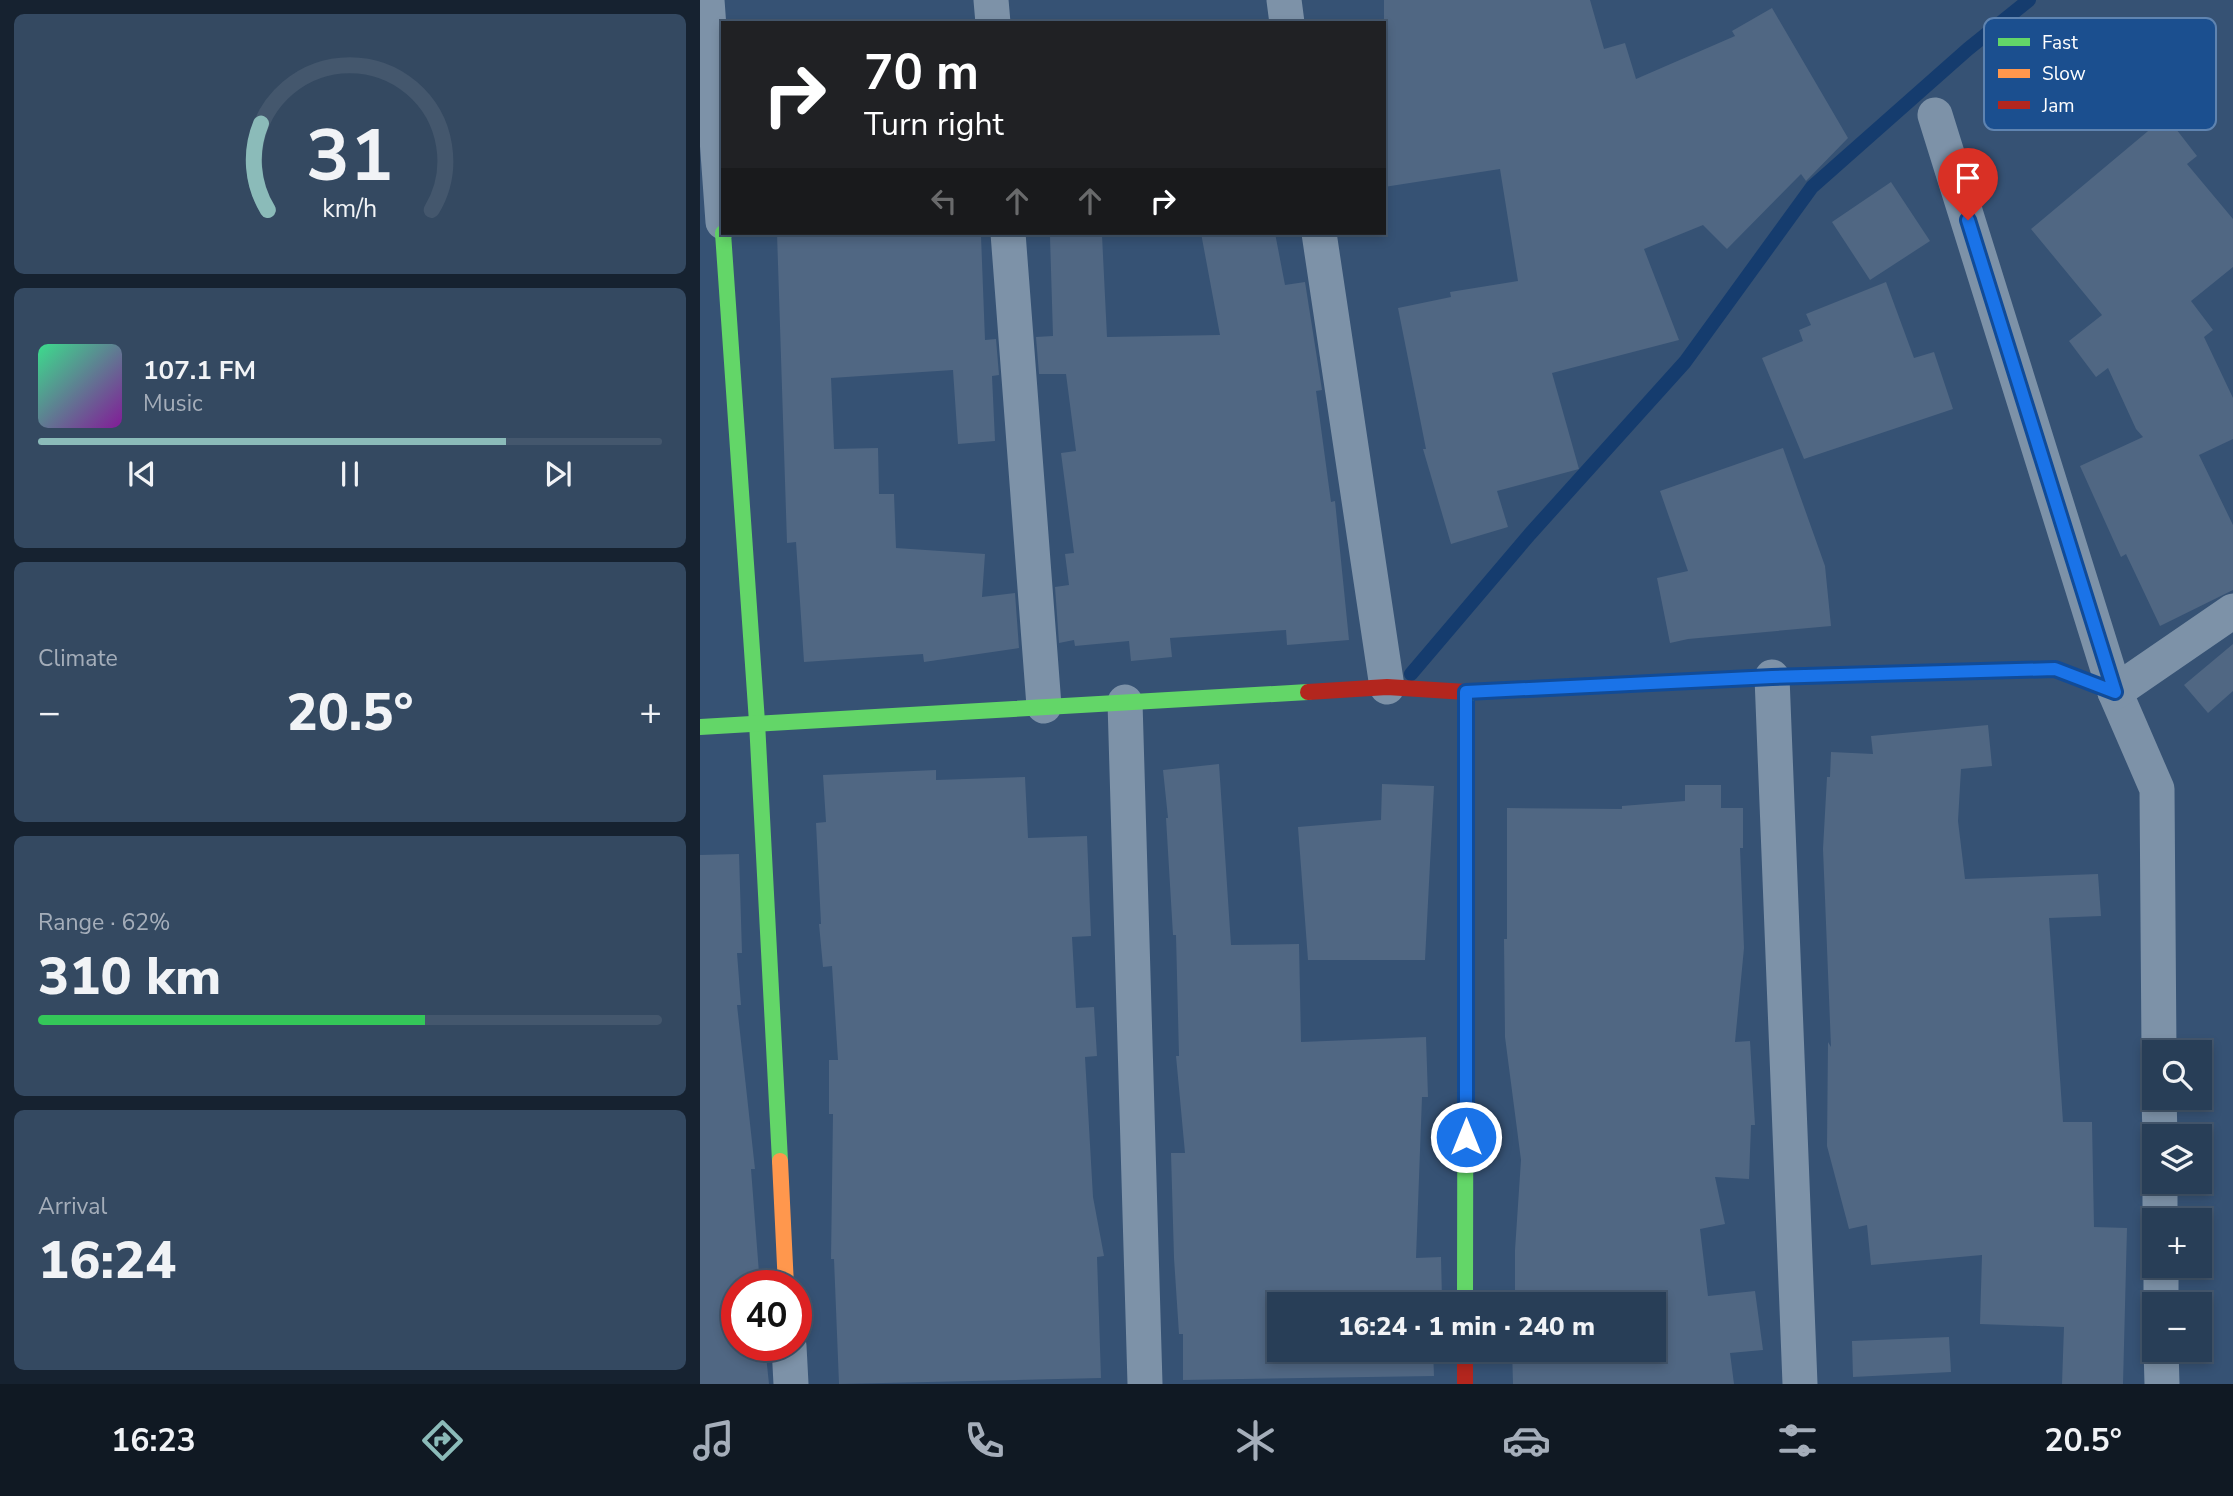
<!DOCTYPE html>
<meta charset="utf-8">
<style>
:root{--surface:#283e57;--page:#344961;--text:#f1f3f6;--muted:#a5aeba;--line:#44576d;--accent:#8bbbb9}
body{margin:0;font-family:"Nunito Sans",sans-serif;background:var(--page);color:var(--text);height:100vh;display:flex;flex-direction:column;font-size:26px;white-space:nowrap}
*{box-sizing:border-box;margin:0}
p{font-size:23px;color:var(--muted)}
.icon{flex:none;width:38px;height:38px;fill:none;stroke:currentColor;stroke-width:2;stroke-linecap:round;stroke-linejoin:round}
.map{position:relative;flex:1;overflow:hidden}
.drawer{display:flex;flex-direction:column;gap:14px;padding:14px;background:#162230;width:700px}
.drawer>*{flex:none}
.top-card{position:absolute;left:21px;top:21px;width:665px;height:214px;border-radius:0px;box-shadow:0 4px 10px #0003,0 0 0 2px var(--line);background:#202124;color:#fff;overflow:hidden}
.controls{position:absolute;left:1442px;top:1040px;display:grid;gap:14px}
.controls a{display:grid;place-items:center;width:70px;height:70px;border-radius:0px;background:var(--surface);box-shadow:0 4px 10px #0003,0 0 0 2px var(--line);font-size:35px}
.speed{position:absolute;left:21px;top:1270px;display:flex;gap:14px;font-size:35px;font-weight:700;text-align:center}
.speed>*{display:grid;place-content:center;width:91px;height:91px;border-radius:50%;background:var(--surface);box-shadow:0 4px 10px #0003,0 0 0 2px var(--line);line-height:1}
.speed .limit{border:10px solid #d22;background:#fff;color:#111}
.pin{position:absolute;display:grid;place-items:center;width:60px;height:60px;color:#fff;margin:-72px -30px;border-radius:50% 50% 50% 0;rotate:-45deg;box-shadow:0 0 7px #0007}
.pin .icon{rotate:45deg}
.me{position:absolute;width:77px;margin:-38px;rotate:0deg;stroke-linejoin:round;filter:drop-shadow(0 0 5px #0008)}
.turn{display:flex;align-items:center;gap:24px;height:147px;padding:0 28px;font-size:32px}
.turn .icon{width:91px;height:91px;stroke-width:2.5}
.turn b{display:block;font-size:49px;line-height:60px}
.lanes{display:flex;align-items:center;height:66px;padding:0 28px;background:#0003;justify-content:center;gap:35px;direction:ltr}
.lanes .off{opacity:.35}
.big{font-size:52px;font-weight:800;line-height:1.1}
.drawer .widget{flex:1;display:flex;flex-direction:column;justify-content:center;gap:10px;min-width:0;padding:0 24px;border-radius:10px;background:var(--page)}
.drawer .dial{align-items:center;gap:0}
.dial svg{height:182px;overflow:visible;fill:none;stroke:var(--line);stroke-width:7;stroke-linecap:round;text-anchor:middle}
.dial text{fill:var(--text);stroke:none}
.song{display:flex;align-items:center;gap:21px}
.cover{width:84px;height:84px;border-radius:10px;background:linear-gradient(135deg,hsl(150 70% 55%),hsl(290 70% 35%))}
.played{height:7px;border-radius:4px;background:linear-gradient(90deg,var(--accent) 75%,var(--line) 75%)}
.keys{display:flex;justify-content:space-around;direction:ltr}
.heat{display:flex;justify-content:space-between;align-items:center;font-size:38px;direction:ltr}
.charge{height:10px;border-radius:5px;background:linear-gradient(90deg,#34c759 62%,var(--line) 0)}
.trip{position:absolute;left:567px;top:1292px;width:399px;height:70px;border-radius:0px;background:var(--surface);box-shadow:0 4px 10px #0003,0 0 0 2px var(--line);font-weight:800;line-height:70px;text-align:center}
.tabs{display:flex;height:112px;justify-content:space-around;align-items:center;background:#101923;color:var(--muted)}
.tabs .icon{width:49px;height:49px}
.tabs .on{color:var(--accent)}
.tabs b{font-size:32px;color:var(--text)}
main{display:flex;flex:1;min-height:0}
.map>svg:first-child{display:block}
</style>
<main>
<section class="drawer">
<div class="widget dial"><svg viewBox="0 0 100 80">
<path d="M14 69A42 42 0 1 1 86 69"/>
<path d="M14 69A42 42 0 0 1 11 31" stroke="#8bbbb9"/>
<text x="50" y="56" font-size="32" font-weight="700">31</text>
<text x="50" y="72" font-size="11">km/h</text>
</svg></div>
<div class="widget">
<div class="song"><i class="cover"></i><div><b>107.1 FM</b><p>Music</p></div></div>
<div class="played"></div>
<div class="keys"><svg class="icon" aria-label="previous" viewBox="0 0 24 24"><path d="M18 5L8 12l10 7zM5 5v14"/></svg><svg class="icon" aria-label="pause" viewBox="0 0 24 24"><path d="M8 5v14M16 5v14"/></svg><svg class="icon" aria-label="next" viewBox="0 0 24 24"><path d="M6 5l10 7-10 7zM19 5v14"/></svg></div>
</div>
<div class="widget"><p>Climate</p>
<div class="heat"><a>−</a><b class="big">20.5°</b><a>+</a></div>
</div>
<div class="widget"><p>Range · 62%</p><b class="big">310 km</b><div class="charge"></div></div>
<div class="widget"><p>Arrival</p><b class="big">16:24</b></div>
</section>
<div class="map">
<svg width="1533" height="1384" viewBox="0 0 1533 1384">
<rect width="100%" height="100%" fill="#365274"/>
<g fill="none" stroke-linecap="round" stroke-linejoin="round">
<!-- stream -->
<polyline stroke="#153c6e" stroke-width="14" points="711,674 830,534 985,362 1112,187 1268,49 1329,0"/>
</g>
<!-- building -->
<g fill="#506783">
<polygon points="684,0 890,0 904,49 925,43 936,79 1035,36 1032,31 1072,8 1148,138 1106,181 1101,174 1027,249 1003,225 944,249 979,340 852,373 879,469 797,491 808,527 751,544 723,449 726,449 698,308 751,297 750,292 818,281 800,169 684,187"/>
<polygon points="1466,116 1497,156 1487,164 1533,219 1533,267 1491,301 1513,330 1504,337 1533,398 1533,439 1499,455 1533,525 1533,590 1460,626 1426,554 1421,557 1380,466 1443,437 1436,429 1408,368 1396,377 1369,341 1402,315 1331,229"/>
<polygon points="1191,182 1230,241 1170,280 1132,222"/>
<polygon points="77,233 268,233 268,236 281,236 285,340 296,339 299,375 292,376 295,441 258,444 253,370 131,378 134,449 178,448 179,494 194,494 196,548 285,554 282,597 315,593 319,648 224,662 223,654 104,662 96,542 87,543"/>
<polygon points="501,233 575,233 585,285 605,282 622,390 616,391 631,502 635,501 649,640 587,645 586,630 470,638 472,657 431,661 429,641 375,646 374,640 359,643 355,587 369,585 365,554 374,553 361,453 376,451 366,374 339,374 336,337 353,336 350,237 402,235 407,337 520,335"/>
<polygon points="1186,282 1214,358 1234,352 1253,409 1104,459 1062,358 1103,341 1099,330 1111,325 1106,314"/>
<polygon points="1083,448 1125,566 1131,626 988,639 970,643 957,578 988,571 960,491"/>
<polygon points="1533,644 1533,691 1508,713 1484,685"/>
<polygon points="1288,725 1292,766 1261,769 1258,821 1265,879 1398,874 1401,916 1349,918 1363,1122 1392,1122 1394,1227 1427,1228 1423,1384 1362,1384 1364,1327 1280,1324 1282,1255 1171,1265 1167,1225 1149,1229 1127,1146 1128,1042 1131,1047 1123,849 1127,777 1130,777 1131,752 1173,754 1171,736"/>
<polygon points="519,764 531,945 599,944 601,1042 726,1037 728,1097 722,1097 716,1258 741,1257 742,1299 731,1299 732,1304 579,1304 579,1349 733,1349 734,1376 483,1380 483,1334 479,1334 474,1258 471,1153 485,1153 476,1056 479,1056 476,935 473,935 466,818 468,818 463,770"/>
<polygon points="236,770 236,780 325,777 328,838 387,836 391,936 372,937 376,1008 394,1007 397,1056 385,1057 393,1197 404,1256 397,1257 401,1378 139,1384 134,1259 131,1259 133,1114 129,1114 129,1060 138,1060 132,966 123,967 119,924 121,924 116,823 126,822 123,775"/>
<polygon points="682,784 734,786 725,960 608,960 598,827 681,820"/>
<polygon points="985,785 1021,785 1021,808 1043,808 1043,848 1040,848 1044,948 1035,1042 1050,1041 1055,1125 1051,1125 1049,1179 1015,1177 1025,1224 1000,1229 1008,1296 1055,1291 1063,1350 1030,1353 1034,1384 813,1384 812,1349 954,1349 954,1304 810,1304 810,1298 815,1298 815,1250 821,1160 805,1037 804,939 807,939 807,808 922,809 922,806 985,801"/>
<polygon points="39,854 42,953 37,953 41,1005 37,1005 55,1169 51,1169 60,1286 37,1286 37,1346 65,1346 69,1384 0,1384 0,855"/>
<polygon points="1249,1337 1251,1372 1153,1377 1152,1341"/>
</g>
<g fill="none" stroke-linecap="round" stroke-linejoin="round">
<!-- street -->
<g stroke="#7d92a8" stroke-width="35">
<polyline points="7,0 23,222"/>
<polyline points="291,0 293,23"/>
<polyline points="584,0 587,23"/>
<polyline points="1235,115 1415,692 1457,789 1459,1052"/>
<polyline points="308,233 344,706"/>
<polyline points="619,233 687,687"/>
<polyline points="1072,677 1100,1384"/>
<polyline points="1415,692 1533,611"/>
<polyline points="425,702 445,1384"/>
<polyline points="1459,1097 1460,1136"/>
<polyline points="1460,1181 1460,1220"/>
<polyline points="1461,1265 1461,1304"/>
<polyline points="89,1346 91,1384"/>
<polyline points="1461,1349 1462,1384"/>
</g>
<!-- fast -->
<g stroke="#63d668" stroke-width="16">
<polyline points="23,233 57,722 80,1161"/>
<polyline points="802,690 1072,677 1355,669 1415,692"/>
<polyline points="0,727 608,692"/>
<polyline points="765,1304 766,692"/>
</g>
<!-- slow -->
<polyline stroke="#ff974d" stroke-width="16" points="80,1161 86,1286"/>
<!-- jam -->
<g stroke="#b3261e" stroke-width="16">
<polyline points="608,692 687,687 766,692 802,690"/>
<polyline points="765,1349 765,1384"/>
</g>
</g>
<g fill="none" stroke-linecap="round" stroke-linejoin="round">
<defs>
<polyline id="route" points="766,1137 766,692 1072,677 1355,669 1415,692 1268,220"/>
</defs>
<!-- route casing -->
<use href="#route" stroke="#114b97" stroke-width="18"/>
<!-- route -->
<use href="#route" stroke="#1a73e8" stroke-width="12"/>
</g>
<!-- legend -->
<rect x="1284" y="18" width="232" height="112" rx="10" fill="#1b4f8f" stroke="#5f84b1" stroke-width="2"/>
<rect x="1298" y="38" width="32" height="8" fill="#63d668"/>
<rect x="1298" y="69" width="32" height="9" fill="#ff974d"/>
<rect x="1298" y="101" width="32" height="8" fill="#b3261e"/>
<g font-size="19" fill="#fff">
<text x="1342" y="49">Fast</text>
<text x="1342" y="80">Slow</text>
<text x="1342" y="112">Jam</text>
</g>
</svg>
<div class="controls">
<a><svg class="icon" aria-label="search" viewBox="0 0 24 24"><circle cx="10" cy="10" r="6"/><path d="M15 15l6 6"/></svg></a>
<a><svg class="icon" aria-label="layers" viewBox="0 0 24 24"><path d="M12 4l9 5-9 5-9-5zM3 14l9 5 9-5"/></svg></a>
<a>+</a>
<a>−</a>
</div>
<div class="speed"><div class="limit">40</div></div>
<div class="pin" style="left:1268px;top:220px;background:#d93025"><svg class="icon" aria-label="arrive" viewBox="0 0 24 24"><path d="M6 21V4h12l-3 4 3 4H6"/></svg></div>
<svg class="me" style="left:766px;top:1137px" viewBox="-20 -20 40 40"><circle r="17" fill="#1a73e8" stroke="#fff" stroke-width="3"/><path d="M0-11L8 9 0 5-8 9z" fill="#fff"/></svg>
<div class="trip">16:24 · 1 min · 240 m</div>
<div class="top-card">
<div class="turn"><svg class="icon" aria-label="right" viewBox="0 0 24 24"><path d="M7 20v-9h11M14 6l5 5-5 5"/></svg><div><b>70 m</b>Turn right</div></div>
<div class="lanes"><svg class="icon off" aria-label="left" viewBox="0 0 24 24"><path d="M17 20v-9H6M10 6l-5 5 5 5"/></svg><svg class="icon off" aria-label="ahead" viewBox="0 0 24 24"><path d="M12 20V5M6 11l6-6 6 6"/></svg><svg class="icon off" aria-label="ahead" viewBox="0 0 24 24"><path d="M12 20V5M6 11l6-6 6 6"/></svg><svg class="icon" aria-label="right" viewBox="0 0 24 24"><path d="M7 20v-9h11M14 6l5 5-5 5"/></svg></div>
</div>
</div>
</main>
<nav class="tabs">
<b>16:23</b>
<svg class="icon on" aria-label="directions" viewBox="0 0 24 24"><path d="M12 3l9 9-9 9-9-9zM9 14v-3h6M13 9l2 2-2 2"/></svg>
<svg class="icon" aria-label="music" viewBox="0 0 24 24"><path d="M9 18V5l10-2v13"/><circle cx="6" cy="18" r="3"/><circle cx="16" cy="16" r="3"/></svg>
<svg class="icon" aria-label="phone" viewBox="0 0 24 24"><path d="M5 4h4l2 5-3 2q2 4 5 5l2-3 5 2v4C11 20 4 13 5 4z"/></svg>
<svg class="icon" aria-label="climate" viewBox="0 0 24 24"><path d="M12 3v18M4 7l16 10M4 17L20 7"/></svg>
<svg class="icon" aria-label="car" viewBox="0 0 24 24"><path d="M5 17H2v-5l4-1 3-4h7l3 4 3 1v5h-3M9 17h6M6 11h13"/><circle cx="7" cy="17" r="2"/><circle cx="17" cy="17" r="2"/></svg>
<svg class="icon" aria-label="filters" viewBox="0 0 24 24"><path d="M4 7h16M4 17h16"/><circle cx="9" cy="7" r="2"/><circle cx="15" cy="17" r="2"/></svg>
<b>20.5°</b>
</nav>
